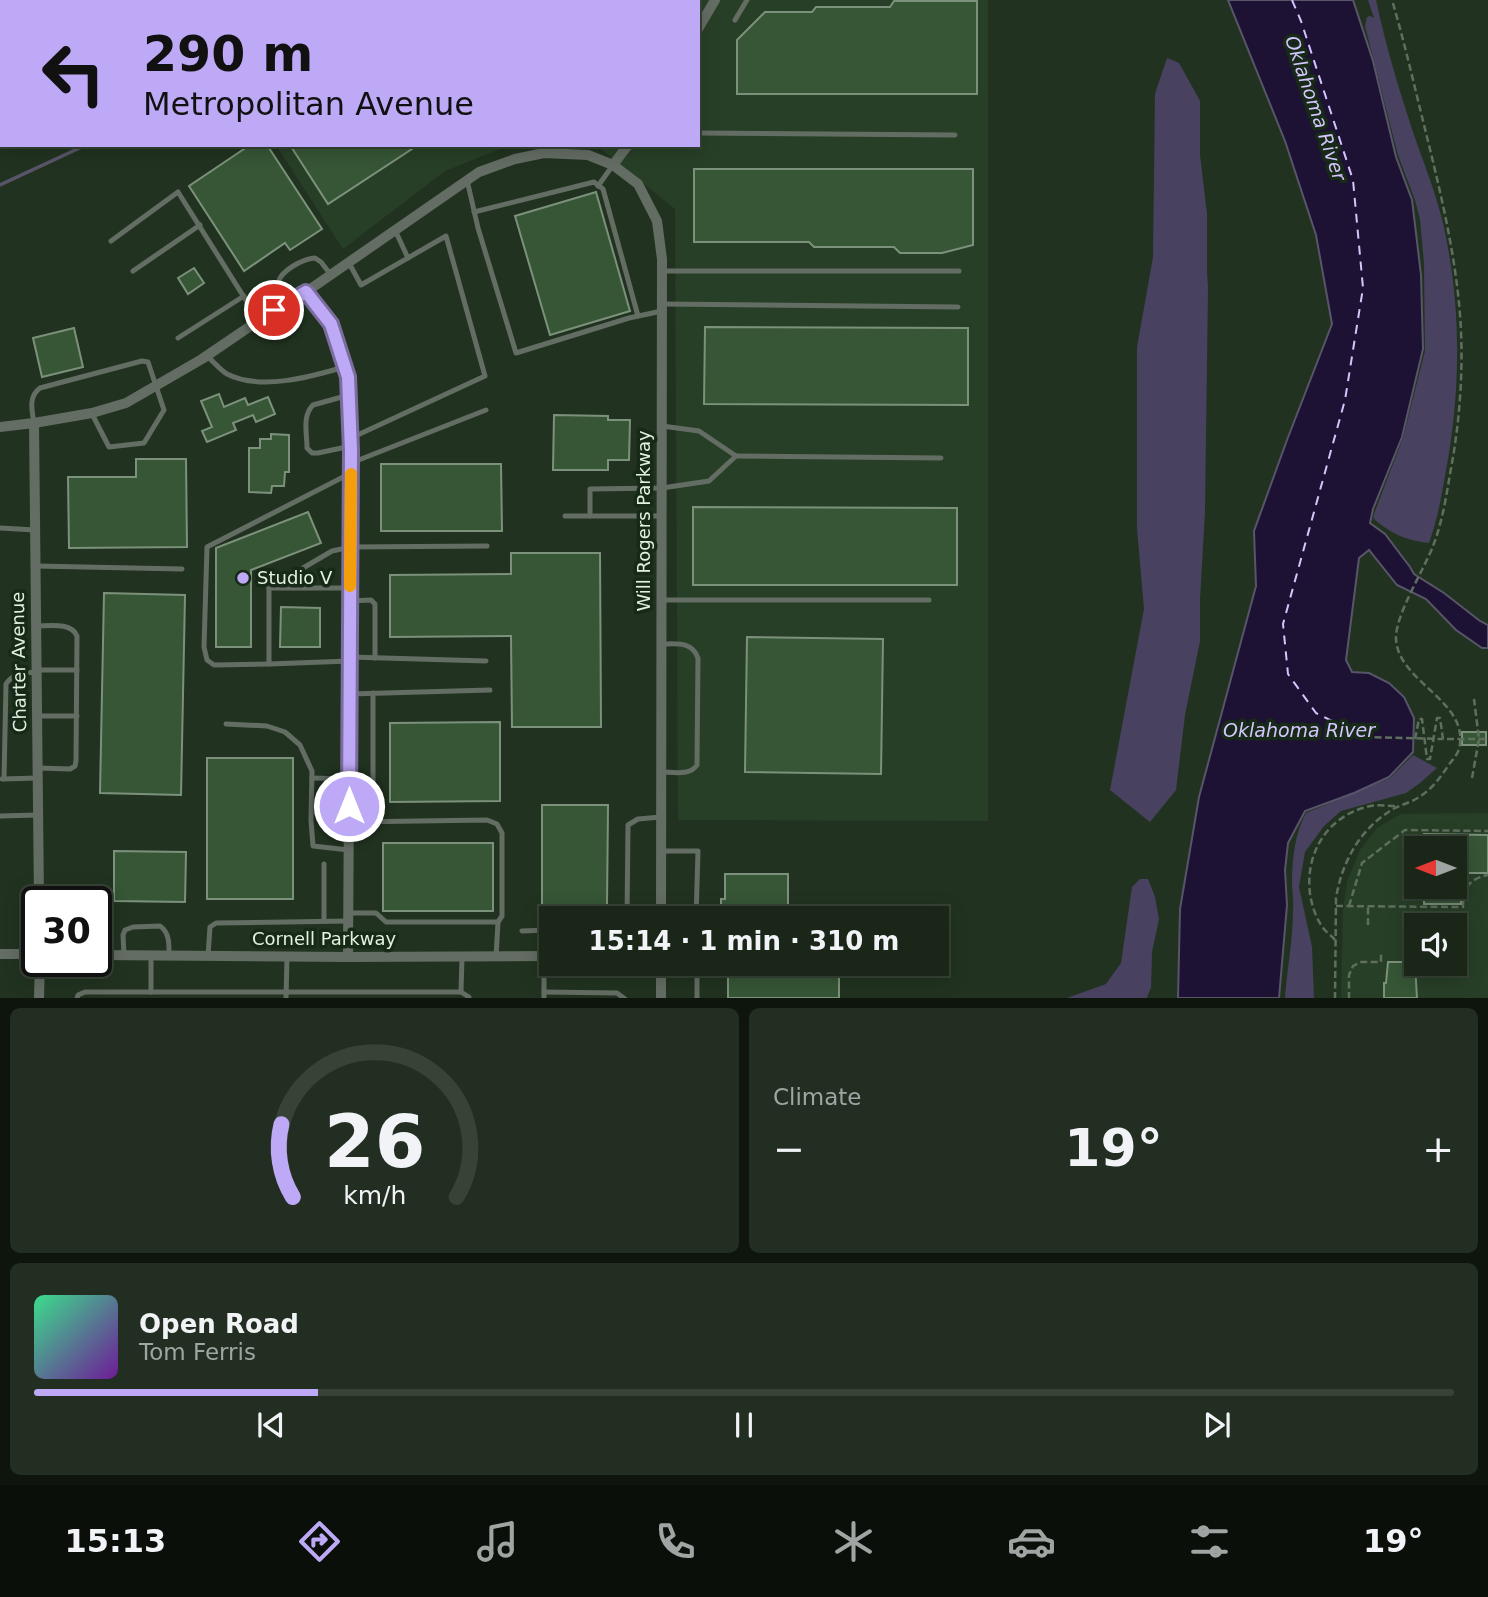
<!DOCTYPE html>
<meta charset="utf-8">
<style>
:root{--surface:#192618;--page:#222e21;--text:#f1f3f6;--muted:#9fa5a2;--line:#374337;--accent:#bda9f5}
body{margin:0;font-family:"DejaVu Sans",sans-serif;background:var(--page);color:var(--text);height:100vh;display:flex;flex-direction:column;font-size:26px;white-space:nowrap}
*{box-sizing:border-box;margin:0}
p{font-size:23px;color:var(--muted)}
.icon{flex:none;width:38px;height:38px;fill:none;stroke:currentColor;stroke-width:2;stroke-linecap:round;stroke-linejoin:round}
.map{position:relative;height:998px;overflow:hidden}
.sheet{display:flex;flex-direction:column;gap:10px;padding:10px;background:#0e150d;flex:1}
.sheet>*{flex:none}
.guide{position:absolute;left:0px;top:0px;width:700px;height:147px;box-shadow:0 4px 18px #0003,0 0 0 2px var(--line);background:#bda9f5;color:#111;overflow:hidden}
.needle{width:46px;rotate:270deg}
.controls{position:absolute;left:1404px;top:836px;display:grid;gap:14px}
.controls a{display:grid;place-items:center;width:63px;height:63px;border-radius:0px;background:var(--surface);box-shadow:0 4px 18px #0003,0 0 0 2px var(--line);font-size:35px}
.speed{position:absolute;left:21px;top:886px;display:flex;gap:14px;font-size:35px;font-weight:700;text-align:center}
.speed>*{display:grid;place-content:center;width:91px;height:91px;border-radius:50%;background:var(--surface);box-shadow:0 4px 18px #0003,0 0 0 2px var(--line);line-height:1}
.speed .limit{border:4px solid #111;border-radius:10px;background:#fff;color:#111}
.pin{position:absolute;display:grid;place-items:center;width:60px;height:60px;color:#fff;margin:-30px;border:4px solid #fff;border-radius:50%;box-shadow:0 2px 7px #0007}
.me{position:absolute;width:77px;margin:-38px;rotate:0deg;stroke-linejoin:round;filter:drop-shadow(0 0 5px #0008)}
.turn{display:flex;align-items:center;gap:24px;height:147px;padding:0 28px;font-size:32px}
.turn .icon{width:91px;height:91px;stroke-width:2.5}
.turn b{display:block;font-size:49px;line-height:60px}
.big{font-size:52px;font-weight:800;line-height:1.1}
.sheet .widget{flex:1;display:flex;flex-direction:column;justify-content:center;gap:10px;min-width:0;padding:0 24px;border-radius:10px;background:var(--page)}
.sheet .dial{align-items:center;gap:0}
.dial svg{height:182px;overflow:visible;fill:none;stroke:var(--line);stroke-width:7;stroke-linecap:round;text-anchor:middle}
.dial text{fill:var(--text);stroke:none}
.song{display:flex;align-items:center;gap:21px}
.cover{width:84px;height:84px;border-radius:10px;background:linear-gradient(135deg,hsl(150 70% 55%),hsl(280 70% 35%))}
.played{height:7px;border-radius:4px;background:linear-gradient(90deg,var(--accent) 20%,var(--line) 20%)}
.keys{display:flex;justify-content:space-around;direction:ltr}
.heat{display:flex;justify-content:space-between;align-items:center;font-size:38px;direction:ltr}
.sheet .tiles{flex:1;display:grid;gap:10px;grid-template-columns:1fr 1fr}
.widget:last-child{grid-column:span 2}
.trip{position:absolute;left:539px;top:906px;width:410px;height:70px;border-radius:0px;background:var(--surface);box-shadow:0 4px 18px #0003,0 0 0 2px var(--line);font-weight:800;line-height:70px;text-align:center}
.tab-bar{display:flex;height:112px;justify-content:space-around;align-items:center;background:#0a0f0a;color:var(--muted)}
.tab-bar .icon{width:49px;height:49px}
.tab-bar .current{color:var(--accent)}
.tab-bar b{font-size:32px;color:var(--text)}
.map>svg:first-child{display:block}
</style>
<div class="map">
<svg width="1488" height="999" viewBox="0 0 1488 999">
<rect width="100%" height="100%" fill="#213320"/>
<!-- built -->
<g fill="#283f27" fill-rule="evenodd">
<polygon points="394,0 988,0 988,821 678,820 675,209 596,145 698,145 698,2 392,2"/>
<polygon points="276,145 510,145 445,171 343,249"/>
<path d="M 1488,813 L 1488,998 L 1341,999 L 1343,911 L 1347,882 L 1360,850 L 1377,828 L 1401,814 ZM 1416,849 L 1454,849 L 1454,887 L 1416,887 ZM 1416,926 L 1454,926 L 1454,964 L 1416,964 Z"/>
</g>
<!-- green -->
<g fill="#494160">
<path d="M 1368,0 L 1376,0 C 1386,47 1400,93 1415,138 C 1425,166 1436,194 1443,223 C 1462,307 1461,393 1445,476 C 1441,499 1437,521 1429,543 C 1405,540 1394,535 1375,520 L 1375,518 L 1373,520 L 1374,514 L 1403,438 L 1425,351 L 1424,263 L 1420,219 L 1415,200 L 1398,155 L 1365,26 L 1367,17 L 1370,16 L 1374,18 Z"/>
<polygon points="1167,58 1179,63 1200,101 1200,155 1207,214 1207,272 1208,287 1205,512 1200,599 1200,641 1185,715 1176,790 1150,822 1110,790 1144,609 1137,528 1137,347 1153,257 1155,94"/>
<path d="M 1413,755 L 1437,768 L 1420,783 L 1406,793 L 1341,811 L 1324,826 L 1305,852 L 1299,887 L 1312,947 L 1314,998 L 1285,998 C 1287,969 1293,940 1293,910 C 1294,901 1292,892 1292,883 C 1292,859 1295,833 1306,813 L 1390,778 Z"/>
<polygon points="1140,879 1148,879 1155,897 1159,919 1152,952 1151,987 1147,998 1067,998 1106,984 1121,963 1132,887"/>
</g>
<!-- water -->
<g fill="#1d1234" stroke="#595569" stroke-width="2">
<polygon points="0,0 168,0 169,2 2,2 2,109 0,110"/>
<polygon points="1228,0 1353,0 1373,61 1396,157 1412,200 1421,275 1423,349 1402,437 1373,509 1370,523 1385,534 1410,567 1414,574 1444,593 1480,621 1488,625 1488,648 1482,648 1456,630 1426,599 1397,585 1369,550 1359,558 1346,660 1352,672 1369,673 1389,683 1404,697 1414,718 1413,752 1389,777 1354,793 1305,811 1288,843 1285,870 1287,905 1279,998 1178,998 1180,909 1199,797 1256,586 1254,531 1287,440 1332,324 1316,235 1285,141"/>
</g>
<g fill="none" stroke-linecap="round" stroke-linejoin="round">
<!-- stream -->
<polyline stroke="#595569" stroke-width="3.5" points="0,185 86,145"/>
<!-- ferry -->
<polyline stroke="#d3c6fc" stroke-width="2" stroke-dasharray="9 7" stroke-linecap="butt" points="1292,0 1301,21 1353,180 1363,288 1345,400 1283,624 1288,674 1316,713 1364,737"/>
</g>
<!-- building -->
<g fill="#365636" stroke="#7c917b" stroke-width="2">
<polygon points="894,1 977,1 977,94 737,94 737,40 765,12 812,12 816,7 890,7"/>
<polygon points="250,145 267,145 322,229 290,250 285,243 244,271 189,186"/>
<polygon points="290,145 418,145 328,204"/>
<polygon points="694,169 973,169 973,245 942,253 900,253 894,247 814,247 809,242 694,242"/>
<polygon points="596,192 630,311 550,335 515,216"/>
<polygon points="194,268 204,283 188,294 178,278"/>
<polygon points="705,327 968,328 968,405 704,404"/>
<polygon points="74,328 83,367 42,377 33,338"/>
<polygon points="219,394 224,407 245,398 248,405 268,397 275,414 256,422 253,415 233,423 236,430 207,442 202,431 212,427 201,401"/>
<polygon points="554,415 608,416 608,420 630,420 629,460 608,460 608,470 553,470"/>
<polygon points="271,434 289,435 289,472 285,472 284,486 272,486 271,493 249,492 249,448 260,448 260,439 271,439"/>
<polygon points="136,459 186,459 187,547 69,548 68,477 136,477"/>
<polygon points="381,464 501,464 502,531 381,531"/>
<polygon points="693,507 957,508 957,585 693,585"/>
<polygon points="308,512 321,543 251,570 251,647 216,647 216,548"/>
<polygon points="511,553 600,553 601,727 512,727 511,636 390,637 390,575 511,574"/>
<polygon points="104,593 185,595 181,795 100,793"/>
<polygon points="281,607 320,608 320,647 280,647"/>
<polygon points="747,637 883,639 881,774 745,772"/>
<polygon points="500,722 500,801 390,802 390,723"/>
<rect x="1462" y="732" width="24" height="13"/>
<rect x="207" y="758" width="86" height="141"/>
<polygon points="542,805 608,805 607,907 542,907"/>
<polygon points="1424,834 1488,835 1488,873 1454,873 1454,849 1424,849"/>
<rect x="383" y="843" width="110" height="68"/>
<polygon points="114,851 186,852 185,902 114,901"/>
<polygon points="725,874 788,874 788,919 726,919 726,912 721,912 721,899 725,899"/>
<rect x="1424" y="887" width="37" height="17"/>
<polygon points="1388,962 1414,962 1415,964 1417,998 1384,998 1384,983 1386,983"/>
<rect x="728" y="964" width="111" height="34"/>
</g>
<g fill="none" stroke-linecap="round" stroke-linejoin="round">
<!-- path -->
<g stroke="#5f6f5e" stroke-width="2.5" stroke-dasharray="7 3.5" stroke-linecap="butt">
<polyline points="1364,737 1442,739"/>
<polyline points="1415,739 1419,719 1422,719 1427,759 1430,759 1437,718 1440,718 1443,739 1488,739"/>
<polyline points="1472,778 1479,739 1474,699"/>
<path d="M 1336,906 L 1463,907 C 1463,889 1468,879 1488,875"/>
<polyline points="1349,906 1362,863 1405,830 1488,831"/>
<polyline points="1368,925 1368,907"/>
<path d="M 1335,940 C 1332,936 1327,933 1324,929 C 1316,919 1312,906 1310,894 C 1305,854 1326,818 1366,807 C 1376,804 1387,806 1398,806"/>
<path d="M 1335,999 L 1336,898 C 1342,861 1361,827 1395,808 C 1403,804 1412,802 1419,797 C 1431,790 1440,778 1448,766 C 1452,760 1457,756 1459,749 C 1471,701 1398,683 1396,639 C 1395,615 1424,570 1433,546 C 1442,523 1446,498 1450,474 C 1459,427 1463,379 1461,331 C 1458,265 1442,198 1426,133 C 1415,89 1405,44 1392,0"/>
<polyline points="1349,999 1349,975 1353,966 1361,962 1381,962 1381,954"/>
</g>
<!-- lane -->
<g stroke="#646d63" stroke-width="5">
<polyline points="554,2 555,0"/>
<polyline points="674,2 675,0"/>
<polyline points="735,20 747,0"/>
<polyline points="698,133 955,135"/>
<polyline points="467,180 478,228 516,353 629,318 662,311"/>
<polyline points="598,186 613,165"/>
<polyline points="474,212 594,182 603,189 638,316"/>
<polyline points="395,230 408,258"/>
<polyline points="111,241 178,192 259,321"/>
<polyline points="349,263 361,285 446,236 485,376 351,438"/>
<polyline points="133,271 200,225"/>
<polyline points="662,271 959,271"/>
<polyline points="662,304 958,307"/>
<path d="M 283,305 C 280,298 276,290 278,283 C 281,270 303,259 315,258 L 321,262 L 331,275"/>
<polyline points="178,338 244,296"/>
<path d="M 207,356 C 213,361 220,370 227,374 C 260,391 311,377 344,367"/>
<path d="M 349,395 L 313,405 C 302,416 307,433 307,448 L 312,453 L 318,453 L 351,446"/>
<path d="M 34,423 C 32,410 28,397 40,388 L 142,361 L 148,362 L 164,410 L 144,443 L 109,447 L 92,414"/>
<polyline points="736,456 941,458"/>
<polyline points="351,463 486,410"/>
<polyline points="565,516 661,516"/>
<polyline points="590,516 590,489 662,488 709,481 736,456 699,431 662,426"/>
<polyline points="0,528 35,530"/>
<polyline points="35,566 182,569"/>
<polyline points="269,588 350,588"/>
<polyline points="661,600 929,600"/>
<polyline points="350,601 371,600 375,604 375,658"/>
<path d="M 36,626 C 50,626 71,622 77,636 L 76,761 L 75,766 L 70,769 L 38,768"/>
<polyline points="350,657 486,661"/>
<polyline points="350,661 269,664 269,588 332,551 351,547 487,546"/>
<polyline points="269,664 214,665 207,660 204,647 207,547 351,473"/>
<polyline points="37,670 77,670"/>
<polyline points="350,694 490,690"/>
<polyline points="37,716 77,716"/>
<polyline points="226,724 267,726 285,732 300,745 312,771 311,820 313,846 349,850"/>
<path d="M 661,772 C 673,772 690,776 697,765 L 698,658 C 692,641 677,644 662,644"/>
<polyline points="312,778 348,779"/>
<polyline points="2,779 38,778"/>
<path d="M 4,779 L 6,684 C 13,673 24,673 36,672"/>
<polyline points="349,790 372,788 373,785 373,693"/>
<polyline points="0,816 38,815"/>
<polyline points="661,851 698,851 696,919"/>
<polyline points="324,864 324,921"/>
<polyline points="349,913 376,913 386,922 498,922 502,916 502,833 497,824 487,820 349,822"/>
<polyline points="627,919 628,825 638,819 661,817"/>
<polyline points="628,919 637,914 661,914"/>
<polyline points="522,931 551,930"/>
<path d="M 124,955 L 123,935 L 125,930 L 133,927 L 160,926 C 170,933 169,945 169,956"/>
<polyline points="208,956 210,927 216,923 349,921"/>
<polyline points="496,957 498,922"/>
<polyline points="661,974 697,974 697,999"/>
<polyline points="151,992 151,957"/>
<polyline points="461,992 462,957"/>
<polyline points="544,992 617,993 625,999"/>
<polyline points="77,999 78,995 85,992 461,992 469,997 469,999"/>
<polyline points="286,999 287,957"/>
<polyline points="544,999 544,956"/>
</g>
<!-- street -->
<g stroke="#646d63" stroke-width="10">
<polyline points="698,29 715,0"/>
<polyline points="613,165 628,145"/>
<polyline points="306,292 331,324 348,377 351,450 348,957"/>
<polyline points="34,423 39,901"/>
<polyline points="0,427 34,423 92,413 126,403 202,359 274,310 306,292 479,172 515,159 544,153 588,155 613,165 638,184 657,221 662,259 661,919"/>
<polyline points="0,954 37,954"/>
<polyline points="96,955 348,957 551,956"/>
<polyline points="661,964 661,999"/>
<polyline points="39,999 40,961"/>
</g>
</g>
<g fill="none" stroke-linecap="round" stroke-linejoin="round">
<defs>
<polyline id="route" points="274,310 306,292 331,324 348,377 351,450 349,806"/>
</defs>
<!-- route casing -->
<use href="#route" stroke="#7b6e9f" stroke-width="18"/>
<!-- route -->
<use href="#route" stroke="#bda9f5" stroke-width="12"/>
<!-- slow -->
<polyline stroke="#f59e0b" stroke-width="12" points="350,586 351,474"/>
</g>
<!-- markers -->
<circle fill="#bda9f5" stroke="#172917" stroke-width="2.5" cx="243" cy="578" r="7"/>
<g text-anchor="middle" stroke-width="7" stroke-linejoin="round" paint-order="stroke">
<!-- street labels -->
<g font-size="18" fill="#e5f0e4" stroke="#172917">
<text transform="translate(644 521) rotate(-90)" y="6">Will Rogers Parkway</text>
<text transform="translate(19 662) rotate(-91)" y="6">Charter Avenue</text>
<text x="324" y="945">Cornell Parkway</text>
</g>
<!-- poi labels -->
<g font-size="18" fill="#e5f0e4" stroke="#172917" text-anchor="start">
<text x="257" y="584">Studio V</text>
</g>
<!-- water labels -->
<g font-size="19" font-style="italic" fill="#d3c6fc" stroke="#172917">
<text transform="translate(1316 108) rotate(71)" y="7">Oklahoma River</text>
<text x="1299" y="737">Oklahoma River</text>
</g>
</g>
</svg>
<div class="controls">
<a><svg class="needle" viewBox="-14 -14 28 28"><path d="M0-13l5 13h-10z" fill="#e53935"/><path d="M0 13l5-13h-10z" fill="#9fa5a2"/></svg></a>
<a><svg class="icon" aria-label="sound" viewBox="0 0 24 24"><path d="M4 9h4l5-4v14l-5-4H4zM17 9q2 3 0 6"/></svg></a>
</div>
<div class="speed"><div class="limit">30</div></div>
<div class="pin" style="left:274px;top:310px;background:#d93025"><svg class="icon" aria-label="arrive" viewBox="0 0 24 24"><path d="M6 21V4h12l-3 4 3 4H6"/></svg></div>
<svg class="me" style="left:349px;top:806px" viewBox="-20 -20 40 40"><circle r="17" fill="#bda9f5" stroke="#fff" stroke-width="3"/><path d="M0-11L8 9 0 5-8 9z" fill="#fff"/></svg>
<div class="trip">15:14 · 1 min · 310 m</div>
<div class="guide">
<div class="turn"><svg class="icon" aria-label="left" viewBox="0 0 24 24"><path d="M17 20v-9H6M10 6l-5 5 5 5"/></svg><div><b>290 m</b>Metropolitan Avenue</div></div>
</div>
</div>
<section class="sheet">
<div class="tiles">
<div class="widget dial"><svg viewBox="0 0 100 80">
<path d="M14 69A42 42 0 1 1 86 69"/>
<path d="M14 69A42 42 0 0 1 9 37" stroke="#bda9f5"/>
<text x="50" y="56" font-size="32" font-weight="700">26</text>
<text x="50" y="72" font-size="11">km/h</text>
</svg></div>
<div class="widget"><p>Climate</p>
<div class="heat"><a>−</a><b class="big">19°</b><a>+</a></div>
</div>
<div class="widget">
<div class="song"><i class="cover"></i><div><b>Open Road</b><p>Tom Ferris</p></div></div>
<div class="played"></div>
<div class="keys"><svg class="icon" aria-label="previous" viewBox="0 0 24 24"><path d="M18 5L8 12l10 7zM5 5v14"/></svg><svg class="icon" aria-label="pause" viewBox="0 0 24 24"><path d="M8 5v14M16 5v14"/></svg><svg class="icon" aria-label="next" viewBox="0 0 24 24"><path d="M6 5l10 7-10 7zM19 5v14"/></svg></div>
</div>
</div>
</section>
<nav class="tab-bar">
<b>15:13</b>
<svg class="icon current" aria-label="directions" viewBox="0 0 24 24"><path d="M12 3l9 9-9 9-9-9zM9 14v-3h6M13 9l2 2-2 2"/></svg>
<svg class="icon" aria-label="music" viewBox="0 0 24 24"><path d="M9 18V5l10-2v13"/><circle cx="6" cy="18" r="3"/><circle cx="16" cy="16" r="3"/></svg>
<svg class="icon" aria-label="phone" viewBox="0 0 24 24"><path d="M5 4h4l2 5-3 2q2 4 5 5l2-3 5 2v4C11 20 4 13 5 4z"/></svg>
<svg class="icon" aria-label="climate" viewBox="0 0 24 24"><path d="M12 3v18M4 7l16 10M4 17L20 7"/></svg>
<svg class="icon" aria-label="car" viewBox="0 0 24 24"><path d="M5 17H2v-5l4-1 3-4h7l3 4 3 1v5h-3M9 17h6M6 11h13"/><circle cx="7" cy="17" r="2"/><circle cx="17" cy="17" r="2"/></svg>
<svg class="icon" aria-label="filters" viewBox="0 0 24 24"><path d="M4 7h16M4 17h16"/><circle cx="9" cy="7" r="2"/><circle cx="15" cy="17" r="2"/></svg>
<b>19°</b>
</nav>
